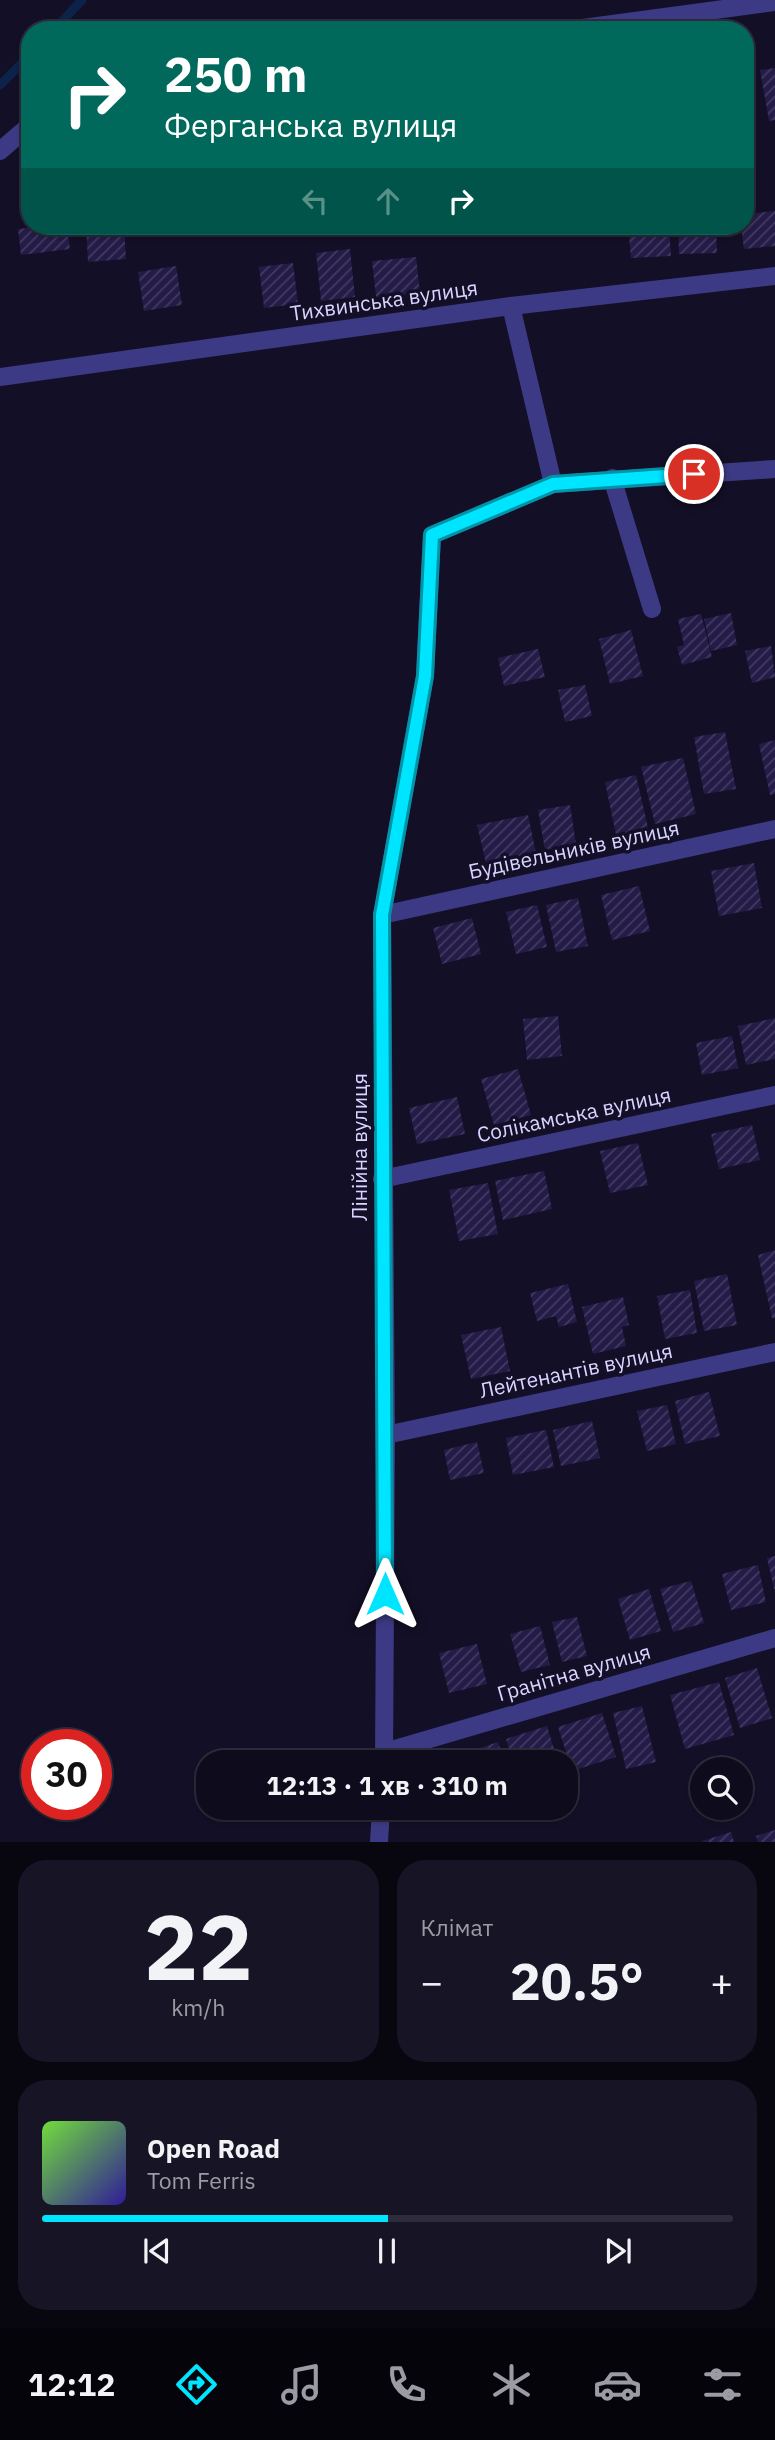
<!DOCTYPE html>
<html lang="uk">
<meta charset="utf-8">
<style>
:root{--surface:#0e0b1c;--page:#171425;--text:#f1f3f6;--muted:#9b9ba3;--line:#2e2b3b;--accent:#00e5ff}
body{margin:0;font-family:"IBM Plex Sans",sans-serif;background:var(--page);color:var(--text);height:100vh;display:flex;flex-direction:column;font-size:26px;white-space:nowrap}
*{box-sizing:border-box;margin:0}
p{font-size:23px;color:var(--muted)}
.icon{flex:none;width:38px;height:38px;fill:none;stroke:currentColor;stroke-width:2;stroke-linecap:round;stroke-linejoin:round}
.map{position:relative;height:1842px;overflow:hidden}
.drawer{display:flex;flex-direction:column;gap:18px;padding:18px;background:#08060f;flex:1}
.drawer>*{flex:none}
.banner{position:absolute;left:21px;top:21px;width:733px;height:214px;border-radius:28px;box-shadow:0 2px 5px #0004,0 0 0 2px var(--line);background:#00695c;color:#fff;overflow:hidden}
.fabs{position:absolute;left:690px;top:1757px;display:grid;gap:14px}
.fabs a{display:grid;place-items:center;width:63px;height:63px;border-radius:50%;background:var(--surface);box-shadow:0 2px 5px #0004,0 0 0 2px var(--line);font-size:35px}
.speed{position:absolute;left:21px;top:1729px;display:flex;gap:14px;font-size:35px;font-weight:700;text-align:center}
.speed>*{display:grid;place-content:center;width:91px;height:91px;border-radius:50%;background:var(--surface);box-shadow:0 2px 5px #0004,0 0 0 2px var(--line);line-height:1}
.speed .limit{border:10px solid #d22;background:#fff;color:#111}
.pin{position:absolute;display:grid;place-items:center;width:60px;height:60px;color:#fff;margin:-30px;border:4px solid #fff;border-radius:50%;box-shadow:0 2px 7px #0007}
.me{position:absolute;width:77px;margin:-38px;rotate:0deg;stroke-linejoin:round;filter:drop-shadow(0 0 5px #0008)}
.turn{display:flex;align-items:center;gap:24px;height:147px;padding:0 28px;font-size:32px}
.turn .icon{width:91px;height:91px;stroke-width:2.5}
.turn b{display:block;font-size:49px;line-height:60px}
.lanes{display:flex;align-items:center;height:66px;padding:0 28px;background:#0003;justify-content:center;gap:35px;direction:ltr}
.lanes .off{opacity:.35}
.big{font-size:52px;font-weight:700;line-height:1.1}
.drawer .card{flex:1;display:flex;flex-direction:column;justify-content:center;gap:10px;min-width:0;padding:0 24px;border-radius:28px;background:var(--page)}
.drawer .dial{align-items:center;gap:0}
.dial b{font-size:91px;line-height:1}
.song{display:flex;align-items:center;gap:21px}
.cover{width:84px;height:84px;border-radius:10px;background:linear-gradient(135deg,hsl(100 70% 55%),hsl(250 70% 35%))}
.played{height:7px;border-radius:4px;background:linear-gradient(90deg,var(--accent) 50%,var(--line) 50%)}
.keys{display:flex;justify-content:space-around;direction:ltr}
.heat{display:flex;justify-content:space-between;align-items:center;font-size:38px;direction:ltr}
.drawer .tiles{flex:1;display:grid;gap:18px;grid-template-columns:1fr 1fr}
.card:last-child{grid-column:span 2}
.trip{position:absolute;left:196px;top:1750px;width:382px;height:70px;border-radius:28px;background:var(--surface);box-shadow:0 2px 5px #0004,0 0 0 2px var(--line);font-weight:700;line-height:70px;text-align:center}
.dock{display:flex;height:112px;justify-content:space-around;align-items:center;background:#06040b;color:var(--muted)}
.dock .icon{width:49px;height:49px}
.dock .active{color:var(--accent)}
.dock b{font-size:32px;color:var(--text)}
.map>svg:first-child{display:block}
</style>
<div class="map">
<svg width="775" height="1842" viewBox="0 0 775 1842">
<defs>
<pattern id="building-hatch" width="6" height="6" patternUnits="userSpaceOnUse" patternTransform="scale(1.75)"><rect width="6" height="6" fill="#241b47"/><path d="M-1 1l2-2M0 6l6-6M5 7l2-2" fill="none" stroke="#433b63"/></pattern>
</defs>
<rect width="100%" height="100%" fill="#130f26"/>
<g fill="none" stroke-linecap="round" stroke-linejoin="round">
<!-- stream -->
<g stroke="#0c2248" stroke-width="9">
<polyline points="54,30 82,0"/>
<polyline points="0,85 30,55"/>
</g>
</g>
<!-- building -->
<g fill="url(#building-hatch)">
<polygon points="775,68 775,120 769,121 760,70"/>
<polygon points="775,211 775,246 744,249 741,226 746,226 746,214"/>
<polygon points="44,226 67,226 70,249 21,255 18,229"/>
<polygon points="86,226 124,226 126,259 88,262"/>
<polygon points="628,226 669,226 671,256 631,258"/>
<polygon points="678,226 716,226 717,253 679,254"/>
<polygon points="350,249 355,297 321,301 316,253"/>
<polygon points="416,257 420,293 376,297 372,261"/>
<polygon points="293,263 298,304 264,308 259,267"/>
<polygon points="176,266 182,305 144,311 138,272"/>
<polygon points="731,613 737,645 711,651 704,619"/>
<polygon points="701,614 712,657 682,665 677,647 684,645 678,619"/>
<polygon points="631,630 643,676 610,684 599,639"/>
<polygon points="771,646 775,677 752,683 745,651"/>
<polygon points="538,649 545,677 504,686 498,658"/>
<polygon points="585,685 592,716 565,722 558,690"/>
<polygon points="725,732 736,789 704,794 694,737"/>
<polygon points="775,740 775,794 770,795 759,744"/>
<polygon points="683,758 696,814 655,824 641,767"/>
<polygon points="636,775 648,828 616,835 605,782"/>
<polygon points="570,805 576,844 545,850 538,810"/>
<polygon points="528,815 536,853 486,863 477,825"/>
<polygon points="754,863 762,908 719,916 711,871"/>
<polygon points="639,886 650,931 612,940 601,895"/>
<polygon points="578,898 588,946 556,952 546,905"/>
<polygon points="537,905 547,947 516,954 506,912"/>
<polygon points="472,918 481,954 442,964 433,928"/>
<polygon points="558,1016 562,1056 527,1060 523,1019"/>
<polygon points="775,1018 775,1059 746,1065 738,1026"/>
<polygon points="732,1036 738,1068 702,1075 696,1043"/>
<polygon points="518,1069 531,1115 494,1125 481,1079"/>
<polygon points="457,1097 465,1134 417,1144 409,1108"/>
<polygon points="752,1125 760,1160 719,1169 711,1134"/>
<polygon points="638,1143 648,1185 610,1193 600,1151"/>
<polygon points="544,1171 552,1209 503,1220 495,1181"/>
<polygon points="488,1183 498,1234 459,1241 449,1190"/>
<polygon points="775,1250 775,1318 772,1318 758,1255"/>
<polygon points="727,1274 737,1325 704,1331 694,1281"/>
<polygon points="568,1284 577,1322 559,1327 556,1316 537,1321 530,1293"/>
<polygon points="690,1290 697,1333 665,1339 657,1296"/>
<polygon points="623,1297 629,1325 622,1327 626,1346 593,1354 582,1307"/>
<polygon points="501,1327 510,1371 471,1379 461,1335"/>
<polygon points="709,1392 720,1436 685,1444 675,1401"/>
<polygon points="667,1405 676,1444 647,1451 637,1411"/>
<polygon points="592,1421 600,1458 561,1466 553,1430"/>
<polygon points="546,1430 554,1467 513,1475 506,1438"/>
<polygon points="477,1442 484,1473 450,1480 444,1450"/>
<polygon points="775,1556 775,1589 774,1589 767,1558"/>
<polygon points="758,1565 766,1602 731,1610 722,1574"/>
<polygon points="691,1581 704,1623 673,1632 660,1589"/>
<polygon points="649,1589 661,1631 630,1640 618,1599"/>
<polygon points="577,1617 587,1656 562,1662 552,1622"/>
<polygon points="540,1626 550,1665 521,1672 510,1634"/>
<polygon points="477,1644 487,1684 449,1693 439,1653"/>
<polygon points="757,1668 772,1718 740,1728 725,1678"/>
<polygon points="719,1682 734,1735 685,1749 670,1695"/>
<polygon points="642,1706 656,1762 626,1769 613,1713"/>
<polygon points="602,1713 616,1757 572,1771 558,1727"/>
<polygon points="547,1726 558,1762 513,1762 506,1739"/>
<polygon points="498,1742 505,1762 455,1762 453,1757"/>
<polygon points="775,1830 775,1842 758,1842 756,1836"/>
<polygon points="731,1832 734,1842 702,1842 702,1841"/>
</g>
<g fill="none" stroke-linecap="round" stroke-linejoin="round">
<!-- minor -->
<g stroke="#3d3a85" stroke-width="18">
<polyline points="568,30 775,2"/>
<polyline points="0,151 30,125"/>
<polyline points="511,306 553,484"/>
<polyline points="0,377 511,306 775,276"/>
<polyline points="612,478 652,609"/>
<polyline points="382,915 775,829"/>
<polyline points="382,1179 775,1095"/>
<polyline points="386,1435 775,1352"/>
<polyline points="385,1752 775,1638"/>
<polyline points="384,1762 386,1435 382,915 425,676 432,535 553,484 775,469"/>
<polyline points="379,1842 381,1808"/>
</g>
</g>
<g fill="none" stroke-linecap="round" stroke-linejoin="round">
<defs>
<polyline id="route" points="385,1594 382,915 425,676 432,535 553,484 694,474"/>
</defs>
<!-- route casing -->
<use href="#route" stroke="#0095a6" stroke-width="18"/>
<!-- route -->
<use href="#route" stroke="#00e5ff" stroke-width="12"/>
</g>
<g text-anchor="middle" stroke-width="7" stroke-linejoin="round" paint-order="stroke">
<!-- street labels -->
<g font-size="21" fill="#d9d4ff" stroke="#130f26">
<text transform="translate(384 301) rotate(-8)" y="7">Тихвинська вулиця</text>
<text transform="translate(574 850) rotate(-12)" y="7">Будівельників вулиця</text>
<text transform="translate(574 1115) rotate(-12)" y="7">Солікамська вулиця</text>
<text transform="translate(360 1147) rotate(-90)" y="7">Лінійна вулиця</text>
<text transform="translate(576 1371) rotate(-12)" y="7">Лейтенантів вулиця</text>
<text transform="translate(574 1673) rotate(-16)" y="7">Гранітна вулиця</text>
</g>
</g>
</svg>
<div class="fabs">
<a><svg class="icon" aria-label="search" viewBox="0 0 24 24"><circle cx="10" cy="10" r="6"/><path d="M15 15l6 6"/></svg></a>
</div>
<div class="speed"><div class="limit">30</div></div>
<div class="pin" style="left:694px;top:474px;background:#d93025"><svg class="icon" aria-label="arrive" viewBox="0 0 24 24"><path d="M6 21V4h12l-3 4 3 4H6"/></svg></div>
<svg class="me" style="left:385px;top:1594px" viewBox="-20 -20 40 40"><path d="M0-17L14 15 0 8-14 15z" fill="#00e5ff" stroke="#fff" stroke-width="4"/></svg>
<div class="trip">12:13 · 1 хв · 310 m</div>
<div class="banner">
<div class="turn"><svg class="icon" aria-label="right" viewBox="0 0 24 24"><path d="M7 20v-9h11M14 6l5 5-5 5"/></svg><div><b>250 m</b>Ферганська вулиця</div></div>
<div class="lanes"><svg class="icon off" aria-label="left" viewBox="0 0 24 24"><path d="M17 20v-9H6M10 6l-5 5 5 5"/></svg><svg class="icon off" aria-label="ahead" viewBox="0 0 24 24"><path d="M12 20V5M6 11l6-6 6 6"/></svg><svg class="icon" aria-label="right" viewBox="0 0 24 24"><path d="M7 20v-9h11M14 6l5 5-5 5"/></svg></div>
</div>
</div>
<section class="drawer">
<div class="tiles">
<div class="card dial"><b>22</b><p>km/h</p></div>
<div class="card"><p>Клімат</p>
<div class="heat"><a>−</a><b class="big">20.5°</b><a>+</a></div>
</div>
<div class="card">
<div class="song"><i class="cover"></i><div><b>Open Road</b><p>Tom Ferris</p></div></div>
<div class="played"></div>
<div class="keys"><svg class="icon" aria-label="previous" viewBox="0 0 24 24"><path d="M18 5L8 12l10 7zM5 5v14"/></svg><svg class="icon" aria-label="pause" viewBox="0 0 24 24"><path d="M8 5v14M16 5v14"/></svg><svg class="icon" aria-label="next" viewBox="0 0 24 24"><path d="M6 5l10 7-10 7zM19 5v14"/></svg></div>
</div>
</div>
</section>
<nav class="dock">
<b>12:12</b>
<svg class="icon active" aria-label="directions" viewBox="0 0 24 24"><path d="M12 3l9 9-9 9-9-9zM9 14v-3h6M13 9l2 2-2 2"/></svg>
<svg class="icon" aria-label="music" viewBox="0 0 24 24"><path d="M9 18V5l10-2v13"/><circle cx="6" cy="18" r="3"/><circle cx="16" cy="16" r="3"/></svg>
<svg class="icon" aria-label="phone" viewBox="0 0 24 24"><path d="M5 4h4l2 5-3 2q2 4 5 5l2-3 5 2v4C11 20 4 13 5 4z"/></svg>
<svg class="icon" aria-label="climate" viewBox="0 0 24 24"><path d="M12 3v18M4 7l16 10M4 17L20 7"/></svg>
<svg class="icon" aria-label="car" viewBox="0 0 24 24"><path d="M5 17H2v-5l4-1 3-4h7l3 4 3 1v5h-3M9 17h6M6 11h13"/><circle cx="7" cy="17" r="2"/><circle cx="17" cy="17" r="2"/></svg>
<svg class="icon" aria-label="filters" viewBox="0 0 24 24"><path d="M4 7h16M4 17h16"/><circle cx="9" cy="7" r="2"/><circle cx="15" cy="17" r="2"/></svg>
</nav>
